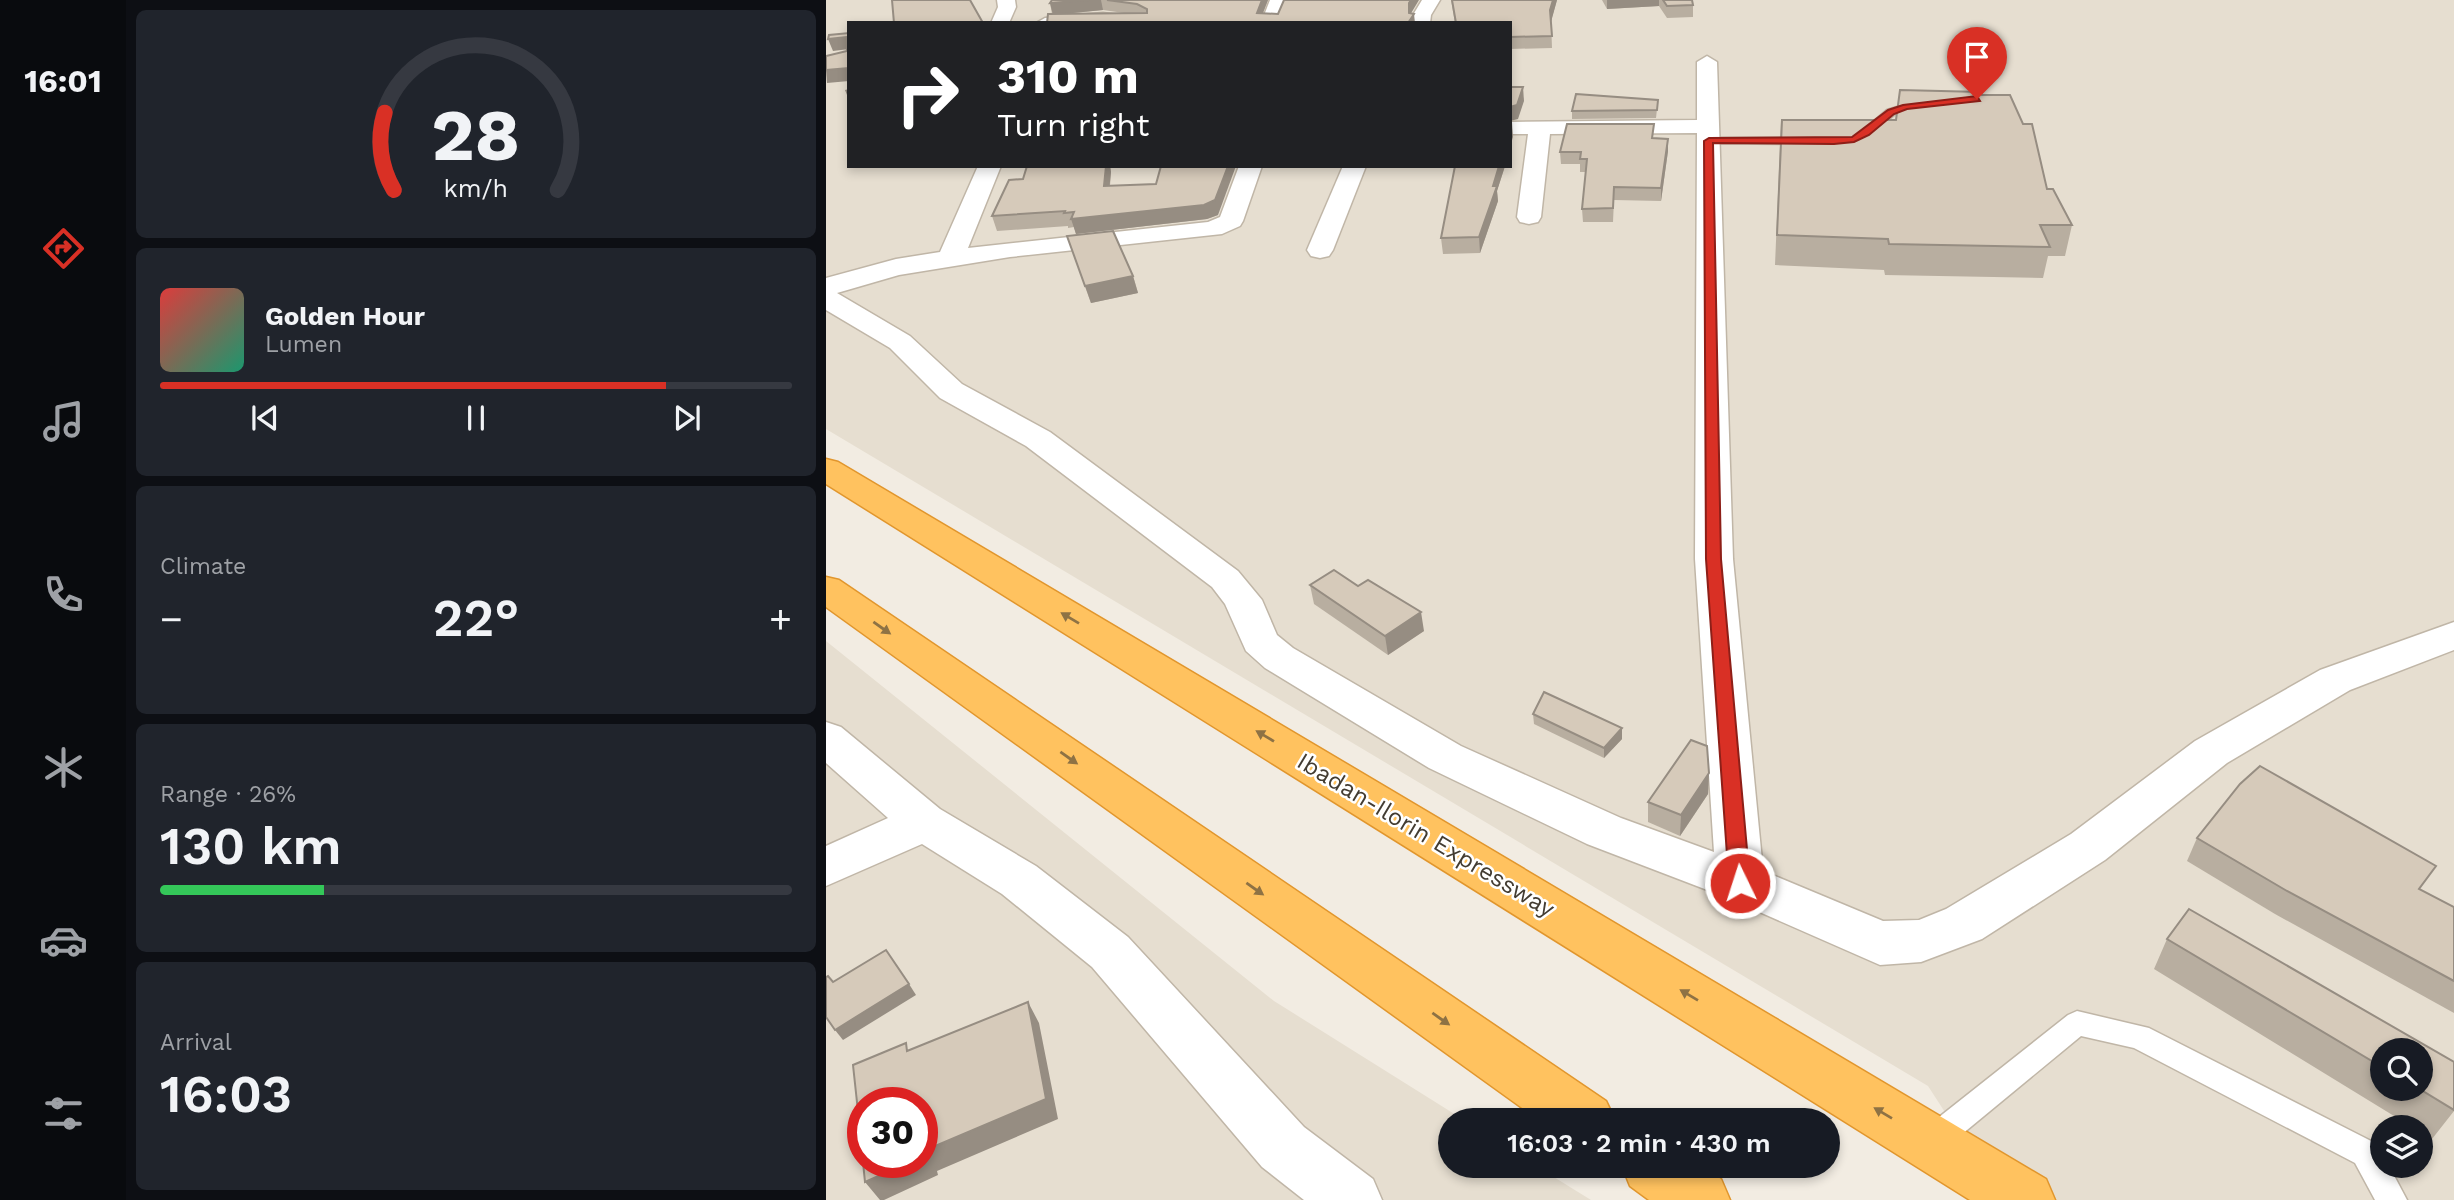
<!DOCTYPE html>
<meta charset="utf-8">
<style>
:root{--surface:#171b24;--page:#20242c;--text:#f1f3f6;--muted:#9ea1a6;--line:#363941;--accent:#d93025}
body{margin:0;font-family:"Work Sans",sans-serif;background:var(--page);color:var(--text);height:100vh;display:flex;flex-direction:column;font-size:26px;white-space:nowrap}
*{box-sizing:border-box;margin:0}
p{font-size:23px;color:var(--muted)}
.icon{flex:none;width:38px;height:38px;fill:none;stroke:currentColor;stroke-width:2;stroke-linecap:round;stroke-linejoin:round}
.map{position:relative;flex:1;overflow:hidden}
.drawer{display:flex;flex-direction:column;gap:10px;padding:10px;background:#0d0f14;width:700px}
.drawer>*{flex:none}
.top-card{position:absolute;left:21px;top:21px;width:665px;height:147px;border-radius:0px;box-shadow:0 4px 10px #0003;background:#202124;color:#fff;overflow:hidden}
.buttons{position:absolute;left:1544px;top:1038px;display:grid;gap:14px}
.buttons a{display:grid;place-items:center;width:63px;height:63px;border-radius:50%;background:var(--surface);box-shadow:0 4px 10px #0003;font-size:35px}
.speed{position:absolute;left:21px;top:1087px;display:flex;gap:14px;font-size:35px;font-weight:700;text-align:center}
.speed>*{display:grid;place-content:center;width:91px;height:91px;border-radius:50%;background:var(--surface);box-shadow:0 4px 10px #0003;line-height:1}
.speed .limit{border:10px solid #d22;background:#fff;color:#111}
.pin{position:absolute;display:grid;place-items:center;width:60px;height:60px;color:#fff;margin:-72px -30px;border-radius:50% 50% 50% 0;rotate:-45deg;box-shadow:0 0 7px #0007}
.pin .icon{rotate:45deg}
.me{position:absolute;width:77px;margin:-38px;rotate:356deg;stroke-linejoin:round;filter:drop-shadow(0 0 5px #0008)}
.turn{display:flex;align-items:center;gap:24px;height:147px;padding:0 35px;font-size:32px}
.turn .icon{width:91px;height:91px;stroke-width:2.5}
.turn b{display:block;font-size:49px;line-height:60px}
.big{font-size:52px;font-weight:600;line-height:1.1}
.drawer .widget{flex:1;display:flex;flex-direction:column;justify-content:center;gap:10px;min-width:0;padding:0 24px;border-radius:10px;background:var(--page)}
.drawer .dial{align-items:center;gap:0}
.dial svg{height:182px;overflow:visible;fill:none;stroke:var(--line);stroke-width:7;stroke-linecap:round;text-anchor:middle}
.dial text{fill:var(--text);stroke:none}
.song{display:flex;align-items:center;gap:21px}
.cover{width:84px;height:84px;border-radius:10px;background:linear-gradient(135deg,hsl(0 70% 55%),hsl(160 70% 35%))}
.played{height:7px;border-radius:4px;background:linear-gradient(90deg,var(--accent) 80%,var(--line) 80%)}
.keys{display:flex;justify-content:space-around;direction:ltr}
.heat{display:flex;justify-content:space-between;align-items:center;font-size:38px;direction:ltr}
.charge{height:10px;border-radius:5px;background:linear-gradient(90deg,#34c759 26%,var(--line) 0)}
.trip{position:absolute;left:612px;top:1108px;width:402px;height:70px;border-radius:35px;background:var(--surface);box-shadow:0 4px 10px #0003;font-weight:600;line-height:70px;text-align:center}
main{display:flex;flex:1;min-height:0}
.menu{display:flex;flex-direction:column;width:126px;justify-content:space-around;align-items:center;background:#090b0e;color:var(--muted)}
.menu .icon{width:49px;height:49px}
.menu .active{color:var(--accent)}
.menu b{font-size:32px;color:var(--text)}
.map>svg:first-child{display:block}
</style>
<main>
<nav class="menu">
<b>16:01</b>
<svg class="icon active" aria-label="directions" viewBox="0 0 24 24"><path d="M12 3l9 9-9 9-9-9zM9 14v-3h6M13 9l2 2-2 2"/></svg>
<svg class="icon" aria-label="music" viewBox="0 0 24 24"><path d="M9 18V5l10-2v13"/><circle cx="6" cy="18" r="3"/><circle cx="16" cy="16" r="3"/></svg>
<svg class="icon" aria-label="phone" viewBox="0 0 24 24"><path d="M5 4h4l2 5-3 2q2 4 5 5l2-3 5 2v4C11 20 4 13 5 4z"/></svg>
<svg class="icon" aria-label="climate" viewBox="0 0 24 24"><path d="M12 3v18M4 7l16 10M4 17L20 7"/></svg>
<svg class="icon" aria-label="car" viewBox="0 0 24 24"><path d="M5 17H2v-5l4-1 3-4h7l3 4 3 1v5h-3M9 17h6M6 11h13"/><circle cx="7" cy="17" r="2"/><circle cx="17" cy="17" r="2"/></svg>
<svg class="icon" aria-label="filters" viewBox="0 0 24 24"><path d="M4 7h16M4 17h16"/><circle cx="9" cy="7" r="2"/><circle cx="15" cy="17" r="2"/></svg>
</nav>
<section class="drawer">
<div class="widget dial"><svg viewBox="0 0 100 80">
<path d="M14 69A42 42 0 1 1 86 69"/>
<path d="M14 69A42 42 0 0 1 10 35" stroke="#d93025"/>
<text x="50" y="56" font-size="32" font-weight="700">28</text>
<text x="50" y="72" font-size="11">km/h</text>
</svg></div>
<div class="widget">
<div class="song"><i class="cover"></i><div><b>Golden Hour</b><p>Lumen</p></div></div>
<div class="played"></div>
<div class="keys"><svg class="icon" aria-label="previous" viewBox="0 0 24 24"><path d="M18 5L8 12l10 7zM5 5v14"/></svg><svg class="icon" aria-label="pause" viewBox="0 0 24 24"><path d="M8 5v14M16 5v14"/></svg><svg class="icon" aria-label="next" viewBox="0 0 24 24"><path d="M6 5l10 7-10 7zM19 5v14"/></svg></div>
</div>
<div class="widget"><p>Climate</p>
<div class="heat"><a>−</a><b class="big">22°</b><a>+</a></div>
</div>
<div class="widget"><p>Range · 26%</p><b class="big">130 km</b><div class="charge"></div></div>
<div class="widget"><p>Arrival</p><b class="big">16:03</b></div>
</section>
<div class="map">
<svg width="1628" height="1200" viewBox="0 0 1628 1200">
<rect width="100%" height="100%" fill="#f2ece2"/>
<!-- residential -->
<g fill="#e6ded0" fill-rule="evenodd">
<path d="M 0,0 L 1628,0 L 1628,1200 L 1176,1200 L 1102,1086 L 0,429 ZM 23,23 L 684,23 L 684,166 L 23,166 ZM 1556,1050 L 1594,1050 L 1594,1088 L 1556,1088 ZM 1556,1127 L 1594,1127 L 1594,1166 L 1556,1166 Z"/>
<path d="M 0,641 L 448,1001 L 638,1120 L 625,1120 L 625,1166 L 710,1166 L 765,1200 L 0,1200 ZM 37,1102 L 96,1102 L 96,1162 L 37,1162 Z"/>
</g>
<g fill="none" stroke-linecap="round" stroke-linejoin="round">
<defs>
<g id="lane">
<polygon points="1095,100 1099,101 1099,105 1069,114 1041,137 1032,135 1061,110"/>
<polygon points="883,138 980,138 986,141 980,144 879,143 879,139"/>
<polygon points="1251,1011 1323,1028 1549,1143 1556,1154 1556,1166 1563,1166 1581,1200 1549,1200 1529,1163 1308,1048 1255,1036 1118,1149 1108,1153 1098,1149 1094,1139 1098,1129 1242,1015"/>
</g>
<g id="street">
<polygon points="171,0 189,0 190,7 183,23 165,23 172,7"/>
<polygon points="444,0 462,0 453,23 435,23"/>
<polygon points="596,0 614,0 605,15 604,23 586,23 587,15"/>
<polygon points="277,13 313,18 322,23 210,23 219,18"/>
<polygon points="881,56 891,62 907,559 937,871 1057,921 1093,920 1120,909 1245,834 1369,741 1494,670 1628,622 1628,650 1524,690 1401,763 1279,860 1156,939 1095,962 1054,965 897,896 761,844 603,768 439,668 420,651 399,604 386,587 200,446 114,398 64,348 0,310 0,278 70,259 114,252 152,166 175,166 142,248 382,222 394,217 413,166 436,166 417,221 414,226 396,234 184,257 73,275 11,293 84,336 136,384 224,432 412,571 436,600 451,635 467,648 635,746 795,818 888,852 869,559 871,133 724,134 715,217 712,222 703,224 694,222 691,217 702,134 684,134 684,122 871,120 871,62"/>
<polygon points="517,166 540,166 507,250 503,256 494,258 485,256 481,250"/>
<polygon points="0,722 15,727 114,809 210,866 302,937 478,1127 547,1179 556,1200 478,1200 436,1167 266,967 176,894 96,844 0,886 0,846 62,818 0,763"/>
</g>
<g id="highway">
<polygon points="0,459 12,462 1220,1179 1229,1200 1144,1200 0,484"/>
<polygon points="0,577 13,580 780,1101 789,1120 713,1120 0,607"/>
<polygon points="796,1166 875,1166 895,1179 904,1200 823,1200 804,1186"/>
</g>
</defs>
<!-- lane casing -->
<use href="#lane" stroke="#c0b6a7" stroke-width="3"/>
<!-- street casing -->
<use href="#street" stroke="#c0b6a7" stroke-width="3"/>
<!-- highway casing -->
<use href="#highway" stroke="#e1962d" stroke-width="3"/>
<!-- lane -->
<use href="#lane" fill="#fff" fill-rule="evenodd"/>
<!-- street -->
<use href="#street" fill="#fff" fill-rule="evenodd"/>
<!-- highway -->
<use href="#highway" fill="#ffc25f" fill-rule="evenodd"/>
</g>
<!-- wall -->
<g fill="#b8aea0" fill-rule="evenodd">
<path d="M 226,0 L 442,0 L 437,13 L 585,14 L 226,14 L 224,3 ZM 277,10 L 298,13 L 236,14 Z"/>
<polygon points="625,0 731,0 725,21 726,48 684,49 684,23 629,23"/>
<polygon points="776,0 866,0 867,5 867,17 841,18 833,6 781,9"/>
<polygon points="1156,95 1246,225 1239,256 1222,256 1217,278 1059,275 1058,270 949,265 955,121 1070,120"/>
<polygon points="832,100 830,118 746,119 746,111"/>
<polygon points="828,138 842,151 835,201 788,200 787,222 757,222 756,209 760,172 754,172 754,164 735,164 734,152"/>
<polygon points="201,166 284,166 285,172 284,186 392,215 381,219 250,234 248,227 242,228 242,226 171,231 166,216 197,179"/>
<polygon points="629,166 679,166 671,191 672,201 654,253 617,254 615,238"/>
<polygon points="241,236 307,276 312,293 265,303"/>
<polygon points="484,585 532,586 598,631 562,655 488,604"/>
<polygon points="707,714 796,728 796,739 778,758 708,724"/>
<polygon points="883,773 882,794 854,836 822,822 822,802"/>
<polygon points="1371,838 1595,890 1628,907 1628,1013 1449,914 1361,861"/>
<path d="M 1341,939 L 1628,1062 L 1628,1111 L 1606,1139 L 1594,1132 L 1594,1127 L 1586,1127 L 1328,969 ZM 1556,1050 L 1594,1088 L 1556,1088 Z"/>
</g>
<!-- shaded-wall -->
<g fill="#968d82">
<polygon points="263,0 275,0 277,10 227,15 224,3"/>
<polygon points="436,0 442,0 433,23 431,13"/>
<polygon points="585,0 593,0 584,15 588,14 589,23 582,23 583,3"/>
<polygon points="727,0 731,0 725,22 724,10"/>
<polygon points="781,0 833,0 833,6 781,9"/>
<polygon points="20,37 23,49 7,51 2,39"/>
<polygon points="23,68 23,81 1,83 0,70"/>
<polygon points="697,87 698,101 692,119 684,121 684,107"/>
<polygon points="23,89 23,100 19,90"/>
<polygon points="686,122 687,137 684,147 684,129"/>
<polygon points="842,139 842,151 835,201 835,188"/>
<polygon points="280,166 284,166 285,172 282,201 278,186"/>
<polygon points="402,166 410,166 392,215 381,219 250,234 245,219"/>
<polygon points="673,166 679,166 671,191 672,201 654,253 653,237"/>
<polygon points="307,276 312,293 265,303 259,286"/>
<polygon points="595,612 598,631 562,655 559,636"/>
<polygon points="796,728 796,739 778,758 778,748"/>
<polygon points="883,773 882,794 854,836 855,815"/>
<polygon points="83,984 90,995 17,1040 9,1030"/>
<polygon points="202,1002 213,1023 232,1119 111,1171 112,1175 58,1200 54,1200 39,1182 84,1162 96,1162 97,1151"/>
</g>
<!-- building -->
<g fill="#d6caba" stroke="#968d82" stroke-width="2">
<polygon points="66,0 144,0 157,23 68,23"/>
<polygon points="226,0 263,0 224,3"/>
<polygon points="281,0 436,0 431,13 452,14 458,0 585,0 583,3 583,13 588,14 582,23 221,23 222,14 321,13 321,9 311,4"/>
<polygon points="626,0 727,0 724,10 726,36 684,37 684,23 630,23"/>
<polygon points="837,0 866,0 867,5 841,6"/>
<polygon points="23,33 23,68 0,70 0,56 21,51 20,37 2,39 3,35"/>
<polygon points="684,87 697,87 691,105 684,107"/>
<polygon points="1074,90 1155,92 1156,95 1184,95 1197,124 1206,124 1221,189 1227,189 1246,225 1214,225 1224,247 1063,244 1062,239 951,235 956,120 1070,120"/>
<polygon points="750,94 832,100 831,110 746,111"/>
<polygon points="741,124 828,124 826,138 842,139 835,188 788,187 787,208 756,209 761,159 754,159 755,152 734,152"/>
<polygon points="201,166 280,166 278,186 330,184 335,166 402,166 389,200 378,205 245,219 248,212 238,213 239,211 166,216 183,180 197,179"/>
<polygon points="629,166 673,166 667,186 671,186 653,237 615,238"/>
<polygon points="287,231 307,276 259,286 241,236"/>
<polygon points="508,570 532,586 542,580 595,612 559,636 484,585"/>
<polygon points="718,692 796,728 778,748 707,714"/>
<polygon points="865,740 881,746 883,773 855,815 822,802"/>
<polygon points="1434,766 1610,866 1593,889 1628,907 1628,981 1461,891 1371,838 1414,784"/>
<polygon points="1363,909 1628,1062 1628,1110 1592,1088 1594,1088 1594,1050 1556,1050 1556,1067 1341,939"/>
<polygon points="60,950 83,984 9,1030 0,1017 0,977 2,976 7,982"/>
<polygon points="202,1002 220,1099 97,1151 98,1156 96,1156 96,1102 37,1102 37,1158 27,1065 80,1043 81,1051"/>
<polygon points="37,1162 84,1162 39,1182"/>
</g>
<!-- one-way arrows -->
<defs><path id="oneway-solid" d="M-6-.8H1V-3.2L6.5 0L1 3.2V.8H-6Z" transform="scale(1.75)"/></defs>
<g fill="#8e7244">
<use href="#oneway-solid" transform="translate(244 618) rotate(-149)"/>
<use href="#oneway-solid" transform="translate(56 628) rotate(35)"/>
<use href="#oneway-solid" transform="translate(439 736) rotate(-149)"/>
<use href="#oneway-solid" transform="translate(243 758) rotate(35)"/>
<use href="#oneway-solid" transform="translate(429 889) rotate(35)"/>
<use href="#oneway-solid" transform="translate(863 995) rotate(-149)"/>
<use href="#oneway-solid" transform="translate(615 1019) rotate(35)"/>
<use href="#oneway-solid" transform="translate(1057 1113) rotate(-149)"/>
</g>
<!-- route -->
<polygon fill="#d93025" stroke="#8d1f18" stroke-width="2" points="1151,96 1154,101 1081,109 1068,114 1043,135 1028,142 1008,144 887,143 895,559 924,883 921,888 914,891 906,888 903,883 880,559 878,141 883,138 1026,137 1062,110 1077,105"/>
<g text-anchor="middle" stroke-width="5" stroke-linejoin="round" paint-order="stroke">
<!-- near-street labels -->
<g font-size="24" fill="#433c32" stroke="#fff">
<text transform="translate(600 835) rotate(31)" y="8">Ibadan-Ilorin Expressway</text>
</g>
</g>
</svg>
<div class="buttons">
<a><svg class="icon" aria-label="search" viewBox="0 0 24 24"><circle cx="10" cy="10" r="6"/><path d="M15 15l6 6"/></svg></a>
<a><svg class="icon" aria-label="layers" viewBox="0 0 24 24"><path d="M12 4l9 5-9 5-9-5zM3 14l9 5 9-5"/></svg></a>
</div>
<div class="speed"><div class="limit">30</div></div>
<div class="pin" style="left:1151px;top:99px;background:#d93025"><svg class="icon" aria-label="arrive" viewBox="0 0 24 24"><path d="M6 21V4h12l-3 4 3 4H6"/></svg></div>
<svg class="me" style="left:914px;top:883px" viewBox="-20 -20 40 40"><circle r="17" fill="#d93025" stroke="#fff" stroke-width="3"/><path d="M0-11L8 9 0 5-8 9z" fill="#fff"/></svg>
<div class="trip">16:03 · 2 min · 430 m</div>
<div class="top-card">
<div class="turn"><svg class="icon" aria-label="right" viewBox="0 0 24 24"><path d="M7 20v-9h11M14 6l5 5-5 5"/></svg><div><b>310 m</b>Turn right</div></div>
</div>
</div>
</main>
